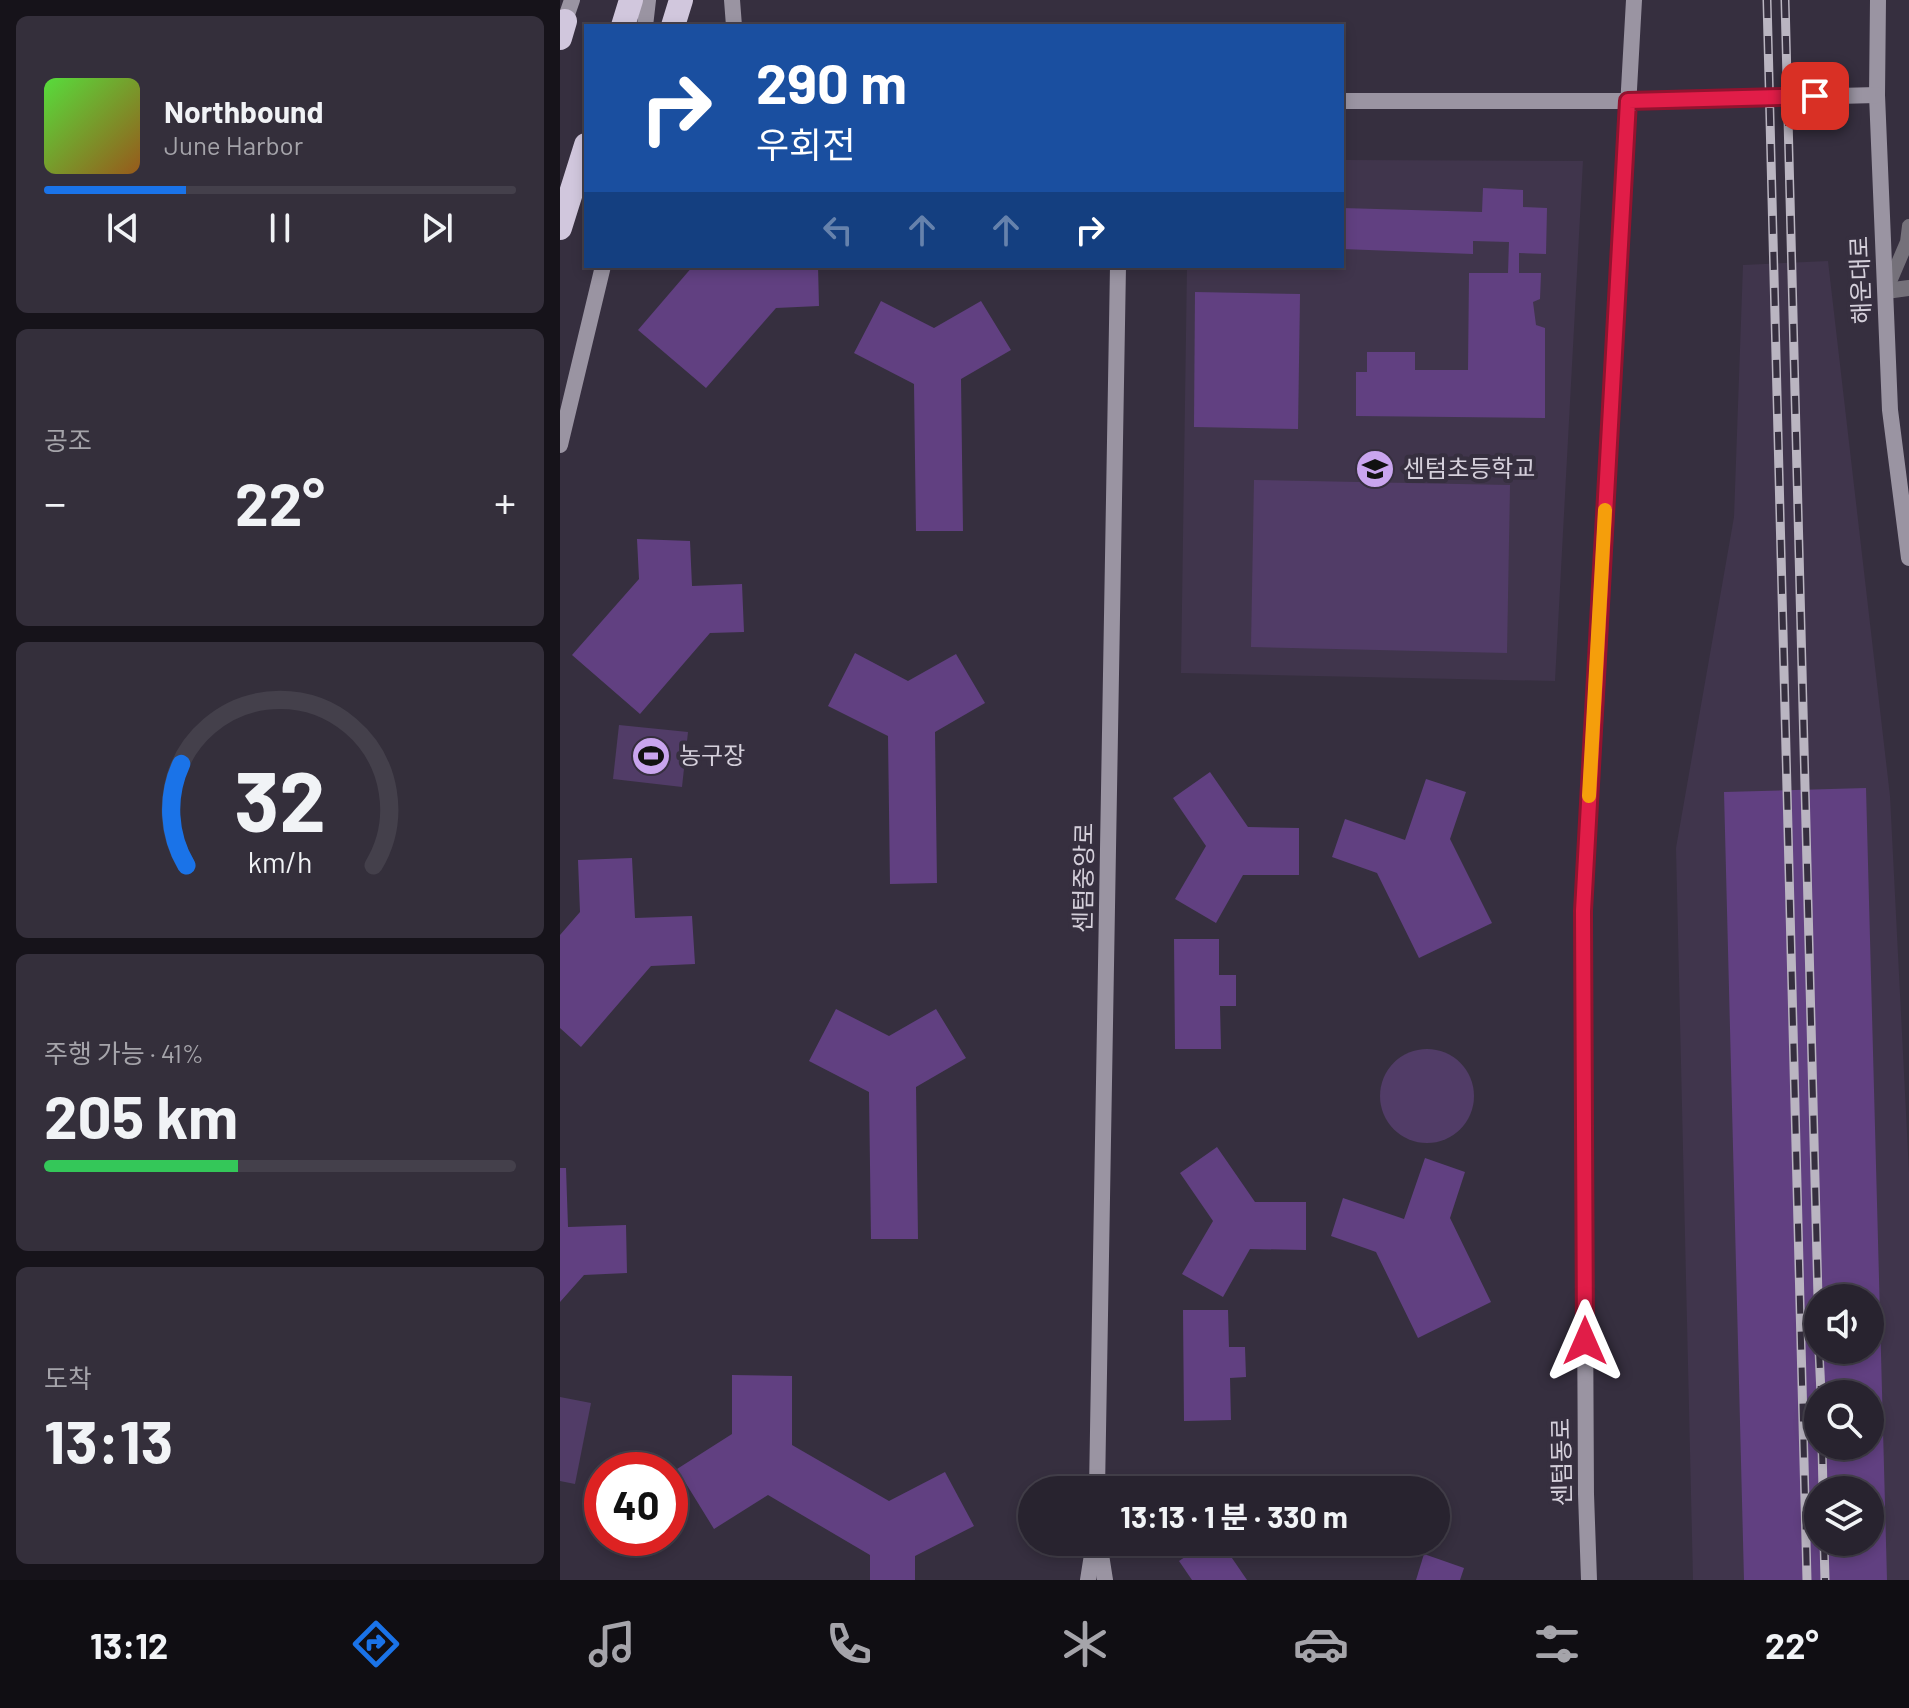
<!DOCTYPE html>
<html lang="ko">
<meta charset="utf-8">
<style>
:root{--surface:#28232f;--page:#342f3b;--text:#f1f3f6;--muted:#a5a4aa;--line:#44404b;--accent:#1a73e8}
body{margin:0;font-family:Barlow,"Noto Sans KR",sans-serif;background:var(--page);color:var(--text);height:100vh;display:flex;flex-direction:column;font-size:30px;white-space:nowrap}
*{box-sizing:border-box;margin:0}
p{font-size:26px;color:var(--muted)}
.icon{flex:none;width:44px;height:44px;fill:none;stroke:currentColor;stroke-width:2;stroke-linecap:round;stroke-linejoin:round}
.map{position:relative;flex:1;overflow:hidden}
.panel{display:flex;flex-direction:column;gap:16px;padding:16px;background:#16131a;width:560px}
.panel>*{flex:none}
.top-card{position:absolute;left:24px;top:24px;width:760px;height:244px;border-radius:0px;box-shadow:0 4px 12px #0003,0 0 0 2px var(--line);background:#1a4fa0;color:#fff;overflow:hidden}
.controls{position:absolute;left:1244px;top:1284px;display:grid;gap:16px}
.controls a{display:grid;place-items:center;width:80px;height:80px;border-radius:50%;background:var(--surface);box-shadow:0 4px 12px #0003,0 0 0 2px var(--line);font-size:40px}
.speed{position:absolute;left:24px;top:1452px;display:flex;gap:16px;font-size:40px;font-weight:700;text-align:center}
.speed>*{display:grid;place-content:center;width:104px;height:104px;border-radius:50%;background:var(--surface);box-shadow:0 4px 12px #0003,0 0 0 2px var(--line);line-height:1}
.speed .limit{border:12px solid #d22;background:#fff;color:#111}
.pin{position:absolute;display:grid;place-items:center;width:68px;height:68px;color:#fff;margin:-34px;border-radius:16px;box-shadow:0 4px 12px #0006}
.me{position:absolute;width:88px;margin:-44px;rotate:0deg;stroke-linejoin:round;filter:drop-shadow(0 0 6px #0008)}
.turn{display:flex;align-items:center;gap:28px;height:168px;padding:0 40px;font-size:36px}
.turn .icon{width:104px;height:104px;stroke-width:2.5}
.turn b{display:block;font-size:56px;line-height:68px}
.lanes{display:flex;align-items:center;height:76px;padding:0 40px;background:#0003;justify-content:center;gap:40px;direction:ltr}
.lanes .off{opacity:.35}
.big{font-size:60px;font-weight:700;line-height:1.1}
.panel .tile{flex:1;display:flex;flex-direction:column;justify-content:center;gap:12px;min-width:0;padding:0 28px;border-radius:12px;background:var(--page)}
.panel .dial{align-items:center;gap:0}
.dial svg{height:208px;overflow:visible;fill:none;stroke:var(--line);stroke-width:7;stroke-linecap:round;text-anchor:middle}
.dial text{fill:var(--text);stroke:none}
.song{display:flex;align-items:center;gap:24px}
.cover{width:96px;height:96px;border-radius:12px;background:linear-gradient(135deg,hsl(110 70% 55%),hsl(30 70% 35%))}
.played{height:8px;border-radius:4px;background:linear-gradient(90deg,var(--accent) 30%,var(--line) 30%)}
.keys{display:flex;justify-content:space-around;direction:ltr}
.heat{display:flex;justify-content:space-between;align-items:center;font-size:44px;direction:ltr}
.charge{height:12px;border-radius:6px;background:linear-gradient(90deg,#34c759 41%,var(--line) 0)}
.trip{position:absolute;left:458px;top:1476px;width:432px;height:80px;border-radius:40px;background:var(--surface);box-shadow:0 4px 12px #0003,0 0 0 2px var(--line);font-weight:700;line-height:80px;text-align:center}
.tab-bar{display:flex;height:128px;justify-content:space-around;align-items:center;background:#100e13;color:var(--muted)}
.tab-bar .icon{width:56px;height:56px}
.tab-bar .on{color:var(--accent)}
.tab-bar b{font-size:36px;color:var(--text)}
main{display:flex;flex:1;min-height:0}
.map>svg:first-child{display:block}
</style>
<main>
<section class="panel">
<div class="tile">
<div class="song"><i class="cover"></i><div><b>Northbound</b><p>June Harbor</p></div></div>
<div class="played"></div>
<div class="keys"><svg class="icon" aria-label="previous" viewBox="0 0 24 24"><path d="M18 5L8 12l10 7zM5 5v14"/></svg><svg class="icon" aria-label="pause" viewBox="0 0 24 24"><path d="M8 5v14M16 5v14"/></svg><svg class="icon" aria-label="next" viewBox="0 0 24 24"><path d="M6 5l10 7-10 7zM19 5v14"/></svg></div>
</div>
<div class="tile"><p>공조</p>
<div class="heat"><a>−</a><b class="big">22°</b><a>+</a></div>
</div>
<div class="tile dial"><svg viewBox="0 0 100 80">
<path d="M14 69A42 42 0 1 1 86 69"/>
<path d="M14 69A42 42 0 0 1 12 30" stroke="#1a73e8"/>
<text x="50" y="56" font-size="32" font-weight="700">32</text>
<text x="50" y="72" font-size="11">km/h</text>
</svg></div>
<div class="tile"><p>주행 가능 · 41%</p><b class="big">205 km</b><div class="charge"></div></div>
<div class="tile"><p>도착</p><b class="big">13:13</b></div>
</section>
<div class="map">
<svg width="1349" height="1580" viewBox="0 0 1349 1580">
<rect width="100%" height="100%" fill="#362f3f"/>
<!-- built -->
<g fill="#40354c" fill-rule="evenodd">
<polygon points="782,160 1023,161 995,681 621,673 627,266 782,266"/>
<path d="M 1268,261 L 1330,796 L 1349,1172 L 1349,1580 L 1133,1580 L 1116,848 L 1174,517 L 1183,265 ZM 1258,1298 L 1310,1298 L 1310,1350 L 1258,1350 ZM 1258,1394 L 1310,1394 L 1310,1446 L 1258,1446 ZM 1258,1490 L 1310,1490 L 1310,1542 L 1258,1542 Z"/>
</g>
<!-- green -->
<g fill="#513c67">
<polygon points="694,480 950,485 947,653 691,647"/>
<polygon points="59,725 128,732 122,787 53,779"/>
<circle cx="867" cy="1096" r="47"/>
<polygon points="0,1397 31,1403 15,1484 0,1481"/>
</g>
<!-- building -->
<g fill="#614081" fill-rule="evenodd">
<polygon points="923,188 963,190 963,207 987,208 986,254 959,253 959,273 981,273 980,299 973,302 976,325 985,328 985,418 796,416 796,372 807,372 807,352 855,352 855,370 908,370 909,273 948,273 949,242 913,241 913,254 782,249 782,208 922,212"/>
<polygon points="133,266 258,266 259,306 216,308 146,388 78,330"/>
<polygon points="635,292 740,294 738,429 634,427"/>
<polygon points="321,301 374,328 421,301 451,350 401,379 403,531 356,531 354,384 294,353"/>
<polygon points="77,539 130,541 132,586 182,584 184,632 150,633 80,714 12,655 79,579"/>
<polygon points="295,653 348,681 396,654 425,703 375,732 377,883 330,884 328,736 268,706"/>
<polygon points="650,772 688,827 739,828 739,875 683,875 656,923 615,899 646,846 613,798"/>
<polygon points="866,779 906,792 890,839 932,923 859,958 817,873 772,857 785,819 845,840"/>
<path d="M 1306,788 L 1327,1580 L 1184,1580 L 1164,792 ZM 1258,1298 L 1310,1298 L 1310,1350 L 1258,1350 ZM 1258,1394 L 1310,1394 L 1310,1446 L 1258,1446 ZM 1258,1490 L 1310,1490 L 1310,1542 L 1258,1542 Z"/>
<polygon points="72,858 75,918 132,916 135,964 91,966 21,1047 0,1028 0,935 20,912 18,860"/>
<polygon points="614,939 659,939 659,975 676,975 676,1006 660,1006 661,1049 615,1049"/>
<polygon points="276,1009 329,1036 376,1009 406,1058 356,1087 358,1239 311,1239 309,1092 249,1061"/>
<polygon points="657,1147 695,1202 746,1202 746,1250 690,1249 663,1297 622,1274 653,1221 620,1173"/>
<polygon points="865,1158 905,1172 890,1218 931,1302 858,1338 816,1252 771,1236 783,1198 844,1219"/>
<polygon points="0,1168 6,1168 8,1227 66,1225 67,1273 24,1275 0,1302"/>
<polygon points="623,1310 668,1310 669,1347 685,1347 686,1377 670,1378 671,1420 624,1421"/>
<polygon points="172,1375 232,1376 232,1445 329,1501 385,1472 414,1526 355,1556 355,1580 310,1580 310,1555 208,1495 154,1529 117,1469 172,1434"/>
<polygon points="647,1542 661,1542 687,1580 632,1580 619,1561"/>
<polygon points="864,1554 904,1568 900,1580 856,1580"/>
</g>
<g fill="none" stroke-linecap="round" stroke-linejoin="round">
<!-- lane -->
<polyline stroke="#75717a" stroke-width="14" points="1326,291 1347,242 1349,226"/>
<!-- street -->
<polyline stroke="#75717a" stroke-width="16" points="1326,291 1349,288"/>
<!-- secondary -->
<g stroke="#9a94a2" stroke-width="16">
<polyline points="172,0 174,26"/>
<polyline points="1318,0 1317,95 1330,410 1349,558"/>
<polyline points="85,26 88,0"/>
<polyline points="2,29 12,0"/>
<polyline points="782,101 1068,101 1317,95"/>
<polyline points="0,445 43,266"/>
<polyline points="537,1490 558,266"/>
<polyline points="539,1542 545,1580"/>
<polyline points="528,1580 534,1542"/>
<polyline points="1029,1580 1026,1494 1023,911 1074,0"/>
</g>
<!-- highway -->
<g stroke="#d1c7dd" stroke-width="24">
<polyline points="63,26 71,0"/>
<polyline points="113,26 121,0"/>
<polyline points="0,38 5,21"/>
<polyline points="0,228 26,145"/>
</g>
<defs>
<g id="rail">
<polyline points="1207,0 1247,1580"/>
<polyline points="1225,0 1258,1298"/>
<polyline points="1259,1350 1261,1394"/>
<polyline points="1262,1446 1263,1490"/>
<polyline points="1264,1542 1265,1580"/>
</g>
</defs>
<!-- rail casing -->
<use href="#rail" stroke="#bab5c1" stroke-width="9"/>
<!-- rail -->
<use href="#rail" stroke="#362f3f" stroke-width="6" stroke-dasharray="18" stroke-linecap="butt"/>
</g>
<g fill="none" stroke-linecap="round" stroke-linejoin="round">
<defs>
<polyline id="route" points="1025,1341 1023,911 1068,101 1255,96"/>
</defs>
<!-- route casing -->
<use href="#route" stroke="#92132f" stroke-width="20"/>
<!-- route -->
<use href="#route" stroke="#e11d48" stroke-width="14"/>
<!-- slow -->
<polyline stroke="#f59e0b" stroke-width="14" points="1029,796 1045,510"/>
</g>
<!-- icons -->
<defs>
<symbol id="school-disc" viewBox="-11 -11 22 22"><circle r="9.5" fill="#c9a5ee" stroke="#362f3f"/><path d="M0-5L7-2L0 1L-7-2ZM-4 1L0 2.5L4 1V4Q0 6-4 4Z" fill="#111"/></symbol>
<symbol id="stadium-disc" viewBox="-11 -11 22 22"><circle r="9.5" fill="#c9a5ee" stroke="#362f3f"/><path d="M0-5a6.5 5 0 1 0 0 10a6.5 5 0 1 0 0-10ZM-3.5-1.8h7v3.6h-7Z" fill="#111"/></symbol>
</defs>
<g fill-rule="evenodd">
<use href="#school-disc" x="793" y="447" width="44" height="44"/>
<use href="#stadium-disc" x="69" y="734" width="44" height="44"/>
</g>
<g text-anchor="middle" stroke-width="8" stroke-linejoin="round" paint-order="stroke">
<!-- street labels -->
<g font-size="24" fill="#d5d0db" stroke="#362f3f">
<text transform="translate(1301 280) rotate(-92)" y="8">해운대로</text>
<text transform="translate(524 878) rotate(-89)" y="8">센텀중앙로</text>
<text transform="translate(1002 1462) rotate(-91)" y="8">센텀동로</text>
</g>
<!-- poi labels -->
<g font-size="24" fill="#d5d0db" stroke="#362f3f" text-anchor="start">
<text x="843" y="477">센텀초등학교</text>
<text x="119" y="764">농구장</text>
</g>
</g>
</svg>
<div class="controls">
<a><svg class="icon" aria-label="sound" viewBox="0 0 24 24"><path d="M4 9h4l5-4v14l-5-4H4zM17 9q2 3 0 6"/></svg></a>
<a><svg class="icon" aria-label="search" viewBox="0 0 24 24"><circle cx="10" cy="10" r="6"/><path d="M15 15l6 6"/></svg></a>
<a><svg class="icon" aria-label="layers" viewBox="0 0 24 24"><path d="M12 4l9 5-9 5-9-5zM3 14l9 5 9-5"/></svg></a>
</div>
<div class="speed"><div class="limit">40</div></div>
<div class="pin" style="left:1255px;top:96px;background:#d93025"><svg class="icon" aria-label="arrive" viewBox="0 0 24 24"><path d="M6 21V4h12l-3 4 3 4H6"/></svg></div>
<svg class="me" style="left:1025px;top:1341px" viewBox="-20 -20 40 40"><path d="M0-17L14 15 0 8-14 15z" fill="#e11d48" stroke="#fff" stroke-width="4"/></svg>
<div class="trip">13:13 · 1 분 · 330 m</div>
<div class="top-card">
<div class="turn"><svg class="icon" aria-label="right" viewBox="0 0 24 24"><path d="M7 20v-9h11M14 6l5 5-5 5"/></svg><div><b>290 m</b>우회전</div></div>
<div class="lanes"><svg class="icon off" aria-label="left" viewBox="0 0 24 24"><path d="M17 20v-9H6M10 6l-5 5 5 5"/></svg><svg class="icon off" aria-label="ahead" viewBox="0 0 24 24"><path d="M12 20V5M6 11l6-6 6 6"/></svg><svg class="icon off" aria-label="ahead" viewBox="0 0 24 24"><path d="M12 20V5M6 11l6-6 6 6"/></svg><svg class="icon" aria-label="right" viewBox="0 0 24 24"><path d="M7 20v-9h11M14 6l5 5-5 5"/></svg></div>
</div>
</div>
</main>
<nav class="tab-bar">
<b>13:12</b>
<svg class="icon on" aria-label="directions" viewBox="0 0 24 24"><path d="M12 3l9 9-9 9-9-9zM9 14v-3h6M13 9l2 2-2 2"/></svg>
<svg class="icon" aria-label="music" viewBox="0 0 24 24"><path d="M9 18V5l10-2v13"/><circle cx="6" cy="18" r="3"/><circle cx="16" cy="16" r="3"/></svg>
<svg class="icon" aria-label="phone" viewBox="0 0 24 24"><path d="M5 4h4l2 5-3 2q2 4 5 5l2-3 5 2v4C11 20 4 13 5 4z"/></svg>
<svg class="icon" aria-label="climate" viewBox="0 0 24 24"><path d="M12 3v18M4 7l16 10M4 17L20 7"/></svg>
<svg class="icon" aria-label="car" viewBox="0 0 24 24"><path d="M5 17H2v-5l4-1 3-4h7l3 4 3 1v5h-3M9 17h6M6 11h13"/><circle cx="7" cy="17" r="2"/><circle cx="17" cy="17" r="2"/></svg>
<svg class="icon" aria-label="filters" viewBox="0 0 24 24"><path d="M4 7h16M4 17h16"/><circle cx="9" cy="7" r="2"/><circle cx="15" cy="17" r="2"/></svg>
<b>22°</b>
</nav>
